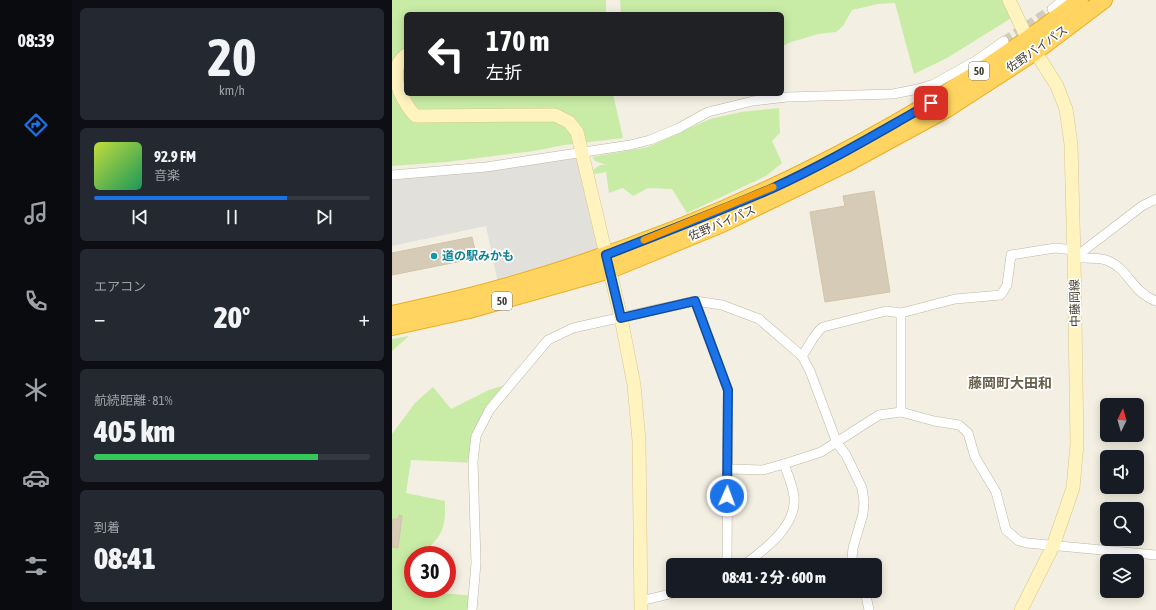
<!DOCTYPE html>
<html lang="ja">
<meta charset="utf-8">
<style>
:root{--surface:#171b24;--page:#242831;--text:#f1f3f6;--muted:#9ea1a6;--line:#363941;--accent:#1a73e8}
body{margin:0;font-family:"Asap Condensed","Noto Sans JP",sans-serif;background:var(--page);color:var(--text);height:100vh;display:flex;flex-direction:column;font-size:15px;white-space:nowrap}
*{box-sizing:border-box;margin:0}
p{font-size:13px;color:var(--muted)}
.icon{flex:none;width:22px;height:22px;fill:none;stroke:currentColor;stroke-width:2;stroke-linecap:round;stroke-linejoin:round}
.map{position:relative;flex:1;overflow:hidden}
.side{display:flex;flex-direction:column;gap:8px;padding:8px;background:#0d0f14;width:320px}
.side>*{flex:none}
.top-card{position:absolute;left:12px;top:12px;width:380px;height:84px;border-radius:6px;box-shadow:0 2px 10px #0003;background:#202124;color:#fff;overflow:hidden}
.needle{width:26px;rotate:5deg}
.controls{position:absolute;left:708px;top:398px;display:grid;gap:8px}
.controls a{display:grid;place-items:center;width:44px;height:44px;border-radius:6px;background:var(--surface);box-shadow:0 2px 10px #0003;font-size:20px}
.speed{position:absolute;left:12px;top:546px;display:flex;gap:8px;font-size:20px;font-weight:700;text-align:center}
.speed>*{display:grid;place-content:center;width:52px;height:52px;border-radius:50%;background:var(--surface);box-shadow:0 2px 10px #0003;line-height:1}
.speed .limit{border:6px solid #d22;background:#fff;color:#111}
.pin{position:absolute;display:grid;place-items:center;width:34px;height:34px;color:#fff;margin:-17px;border-radius:8px;box-shadow:0 2px 6px #0006}
.me{position:absolute;width:44px;margin:-22px;rotate:2deg;stroke-linejoin:round;filter:drop-shadow(0 0 3px #0008)}
.turn{display:flex;align-items:center;gap:14px;height:84px;padding:0 16px;font-size:18px}
.turn .icon{width:52px;height:52px;stroke-width:2.5}
.turn b{display:block;font-size:28px;line-height:34px}
.big{font-size:30px;font-weight:800;line-height:1.1}
.side .tile{flex:1;display:flex;flex-direction:column;justify-content:center;gap:6px;min-width:0;padding:0 14px;border-radius:6px;background:var(--page)}
.side .dial{align-items:center;gap:0}
.dial b{font-size:52px;line-height:1}
.song{display:flex;align-items:center;gap:12px}
.cover{width:48px;height:48px;border-radius:6px;background:linear-gradient(135deg,hsl(70 70% 55%),hsl(150 70% 35%))}
.played{height:4px;border-radius:2px;background:linear-gradient(90deg,var(--accent) 70%,var(--line) 70%)}
.keys{display:flex;justify-content:space-around;direction:ltr}
.heat{display:flex;justify-content:space-between;align-items:center;font-size:22px;direction:ltr}
.charge{height:6px;border-radius:3px;background:linear-gradient(90deg,#34c759 81%,var(--line) 0)}
.trip{position:absolute;left:274px;top:558px;width:216px;height:40px;border-radius:6px;background:var(--surface);box-shadow:0 2px 10px #0003;font-weight:800;line-height:40px;text-align:center}
main{display:flex;flex:1;min-height:0}
.dock{display:flex;flex-direction:column;width:72px;justify-content:space-around;align-items:center;background:#090b0e;color:var(--muted)}
.dock .icon{width:28px;height:28px}
.dock .active{color:var(--accent)}
.dock b{font-size:18px;color:var(--text)}
.map>svg:first-child{display:block}
</style>
<main>
<nav class="dock">
<b>08:39</b>
<svg class="icon active" aria-label="directions" viewBox="0 0 24 24"><path d="M12 3l9 9-9 9-9-9zM9 14v-3h6M13 9l2 2-2 2"/></svg>
<svg class="icon" aria-label="music" viewBox="0 0 24 24"><path d="M9 18V5l10-2v13"/><circle cx="6" cy="18" r="3"/><circle cx="16" cy="16" r="3"/></svg>
<svg class="icon" aria-label="phone" viewBox="0 0 24 24"><path d="M5 4h4l2 5-3 2q2 4 5 5l2-3 5 2v4C11 20 4 13 5 4z"/></svg>
<svg class="icon" aria-label="climate" viewBox="0 0 24 24"><path d="M12 3v18M4 7l16 10M4 17L20 7"/></svg>
<svg class="icon" aria-label="car" viewBox="0 0 24 24"><path d="M5 17H2v-5l4-1 3-4h7l3 4 3 1v5h-3M9 17h6M6 11h13"/><circle cx="7" cy="17" r="2"/><circle cx="17" cy="17" r="2"/></svg>
<svg class="icon" aria-label="filters" viewBox="0 0 24 24"><path d="M4 7h16M4 17h16"/><circle cx="9" cy="7" r="2"/><circle cx="15" cy="17" r="2"/></svg>
</nav>
<section class="side">
<div class="tile dial"><b>20</b><p>km/h</p></div>
<div class="tile">
<div class="song"><i class="cover"></i><div><b>92.9 FM</b><p>音楽</p></div></div>
<div class="played"></div>
<div class="keys"><svg class="icon" aria-label="previous" viewBox="0 0 24 24"><path d="M18 5L8 12l10 7zM5 5v14"/></svg><svg class="icon" aria-label="pause" viewBox="0 0 24 24"><path d="M8 5v14M16 5v14"/></svg><svg class="icon" aria-label="next" viewBox="0 0 24 24"><path d="M6 5l10 7-10 7zM19 5v14"/></svg></div>
</div>
<div class="tile"><p>エアコン</p>
<div class="heat"><a>−</a><b class="big">20°</b><a>+</a></div>
</div>
<div class="tile"><p>航続距離 · 81%</p><b class="big">405 km</b><div class="charge"></div></div>
<div class="tile"><p>到着</p><b class="big">08:41</b></div>
</section>
<div class="map">
<svg width="764" height="610" viewBox="0 0 764 610">
<rect width="100%" height="100%" fill="#f3efe2"/>
<!-- green -->
<g fill="#c8eca6">
<polygon points="0,0 214,0 214,14 14,14 14,94 221,94 231,138 172,145 142,151 54,162 0,166"/>
<polygon points="228,0 613,0 621,17 555,58 522,74 503,3 486,4 460,10 451,26 444,32 426,34 396,43 390,47 390,14 229,14"/>
<polygon points="387,108 388,133 380,141 390,163 374,176 295,213 280,189 256,188 241,196 231,188 217,193 214,172 203,174 201,170 208,165 214,165 203,161 200,157 256,147 318,119 349,112"/>
<polygon points="17,336 0,351 0,339"/>
<path d="M 113,385 L 97,403 L 89,422 L 85,463 L 19,460 L 14,493 L 53,501 C 53,514 54,526 46,537 C 41,544 36,547 34,555 L 21,555 L 21,589 L 37,589 L 37,592 L 85,596 L 83,610 L 0,610 L 0,434 L 23,403 L 41,387 L 59,409 L 97,390 Z"/>
</g>
<!-- parking -->
<polygon fill="#e2e0db" points="189,153 213,254 107,288 94,226 0,246 0,180 41,176"/>
<!-- building -->
<g fill="#d5cbb6" stroke="#d1c4a9">
<polygon points="482,191 498,292 433,302 418,212 453,206 451,196"/>
<polygon points="80,237 85,258 0,275 0,253"/>
<polygon points="7,515 10,516 6,548 0,547 0,523 1,519 6,519"/>
</g>
<g fill="none" stroke-linecap="round" stroke-linejoin="round">
<!-- street-tunnel -->
<polyline stroke="#d0ccbf" stroke-width="9" stroke-dasharray="9 4.5" stroke-linecap="butt" points="612,41 660,9"/>
<defs>
<g id="street">
<polyline points="660,9 671,0"/>
<polyline points="0,175 94,167 238,145 258,140 287,128 316,112 361,101 395,97 501,94 526,89 542,84 585,60 612,41"/>
<polyline points="682,258 750,206 764,199"/>
<path d="M 682,258 C 692,258 705,257 714,260 C 738,269 738,291 764,301"/>
<polyline points="303,301 336,390 335,565"/>
<path d="M 410,356 C 417,347 422,333 431,327 L 494,311 L 509,313 L 563,299 L 609,295 L 615,285 L 619,255 L 663,248 L 682,250"/>
<polyline points="509,412 509,313"/>
<polyline points="336,469 371,470 392,464"/>
<path d="M 352,565 C 373,549 405,526 402,497 C 401,486 396,475 392,464 L 429,452 L 487,415 L 509,412 L 542,421 L 567,425 L 576,433 L 583,457 L 604,492 L 614,530 L 627,541 L 635,543 L 764,555"/>
<polyline points="473,591 477,610"/>
<polyline points="249,601 290,591"/>
<polyline points="80,610 84,563 81,461 84,436 98,409 156,340 181,328 303,301 330,305 367,319 410,356 418,371 445,443 454,455 470,488 472,502 471,514 461,548 460,558 462,565"/>
</g>
<g id="secondary">
<polyline points="617,0 636,40 665,86 674,109 679,144 682,258 685,444 681,488 661,546 629,610"/>
<path d="M 14,55 C 0,65 3,83 11,98 C 15,105 18,112 24,116 L 163,115 L 177,122 L 185,132 L 229,318 L 242,385 L 247,441 L 249,610"/>
</g>
<g id="highway">
<path d="M 0,314 C 37,306 75,298 112,287 C 320,228 517,132 688,0"/>
<polyline points="0,327 77,310 218,270 330,224 454,164 555,109 643,52 712,0"/>
</g>
</defs>
<!-- street casing -->
<use href="#street" stroke="#bfb7a4" stroke-width="10"/>
<!-- secondary casing -->
<use href="#secondary" stroke="#d7c88d" stroke-width="14"/>
<!-- highway casing -->
<use href="#highway" stroke="#ebae23" stroke-width="18"/>
<!-- street -->
<use href="#street" stroke="#fff" stroke-width="9"/>
<!-- secondary -->
<use href="#secondary" stroke="#fff4bf" stroke-width="13"/>
<!-- highway -->
<use href="#highway" stroke="#ffd460" stroke-width="16"/>
</g>
<g fill="none" stroke-linecap="round" stroke-linejoin="round">
<defs>
<path id="route" d="M 335,496 L 336,390 L 303,301 L 229,318 L 214,255 C 270,233 326,212 381,188 C 436,163 487,132 539,103"/>
</defs>
<!-- route casing -->
<use href="#route" stroke="#114b97" stroke-width="10"/>
<!-- route -->
<use href="#route" stroke="#1a73e8" stroke-width="7"/>
<!-- slow -->
<polyline stroke="#f59e0b" stroke-width="7" points="252,240 381,187"/>
</g>
<!-- markers -->
<circle fill="#0f9aa8" stroke="#fff" stroke-width="1.5" cx="42" cy="256" r="4"/>
<g text-anchor="middle" stroke-width="3.5" stroke-linejoin="round" paint-order="stroke">
<!-- shield labels -->
<g fill="#fff" stroke="#7d7870" stroke-width="1">
<rect x="577" y="62" width="20" height="18" rx="3"/>
<rect x="100" y="292" width="20" height="18" rx="3"/>
</g>
<g font-size="11" font-weight="bold" fill="#453e32">
<text x="587" y="75">50</text>
<text x="110" y="305">50</text>
</g>
<!-- street labels -->
<g font-size="12" fill="#453e32" stroke="#fff">
<text transform="translate(645 49) rotate(-35)" y="4">佐野バイパス</text>
<text transform="translate(330 223) rotate(-23)" y="4">佐野バイパス</text>
<text transform="translate(683 303) rotate(-91)" y="4">中藤岡線</text>
</g>
<!-- culture labels -->
<g font-size="12" font-weight="bold" fill="#0d838f" stroke="#fff" text-anchor="start">
<text x="50" y="260">道の駅みかも</text>
</g>
<!-- quarter labels -->
<g font-size="14" font-weight="bold" fill="#685d48" stroke="#fff">
<text x="618" y="388">藤岡町大田和</text>
</g>
</g>
</svg>
<div class="controls">
<a><svg class="needle" viewBox="-14 -14 28 28"><path d="M0-13l5 13h-10z" fill="#e53935"/><path d="M0 13l5-13h-10z" fill="#9ea1a6"/></svg></a>
<a><svg class="icon" aria-label="sound" viewBox="0 0 24 24"><path d="M4 9h4l5-4v14l-5-4H4zM17 9q2 3 0 6"/></svg></a>
<a><svg class="icon" aria-label="search" viewBox="0 0 24 24"><circle cx="10" cy="10" r="6"/><path d="M15 15l6 6"/></svg></a>
<a><svg class="icon" aria-label="layers" viewBox="0 0 24 24"><path d="M12 4l9 5-9 5-9-5zM3 14l9 5 9-5"/></svg></a>
</div>
<div class="speed"><div class="limit">30</div></div>
<div class="pin" style="left:539px;top:103px;background:#d93025"><svg class="icon" aria-label="arrive" viewBox="0 0 24 24"><path d="M6 21V4h12l-3 4 3 4H6"/></svg></div>
<svg class="me" style="left:335px;top:496px" viewBox="-20 -20 40 40"><circle r="17" fill="#1a73e8" stroke="#fff" stroke-width="3"/><path d="M0-11L8 9 0 5-8 9z" fill="#fff"/></svg>
<div class="trip">08:41 · 2 分 · 600 m</div>
<div class="top-card">
<div class="turn"><svg class="icon" aria-label="left" viewBox="0 0 24 24"><path d="M17 20v-9H6M10 6l-5 5 5 5"/></svg><div><b>170 m</b>左折</div></div>
</div>
</div>
</main>
